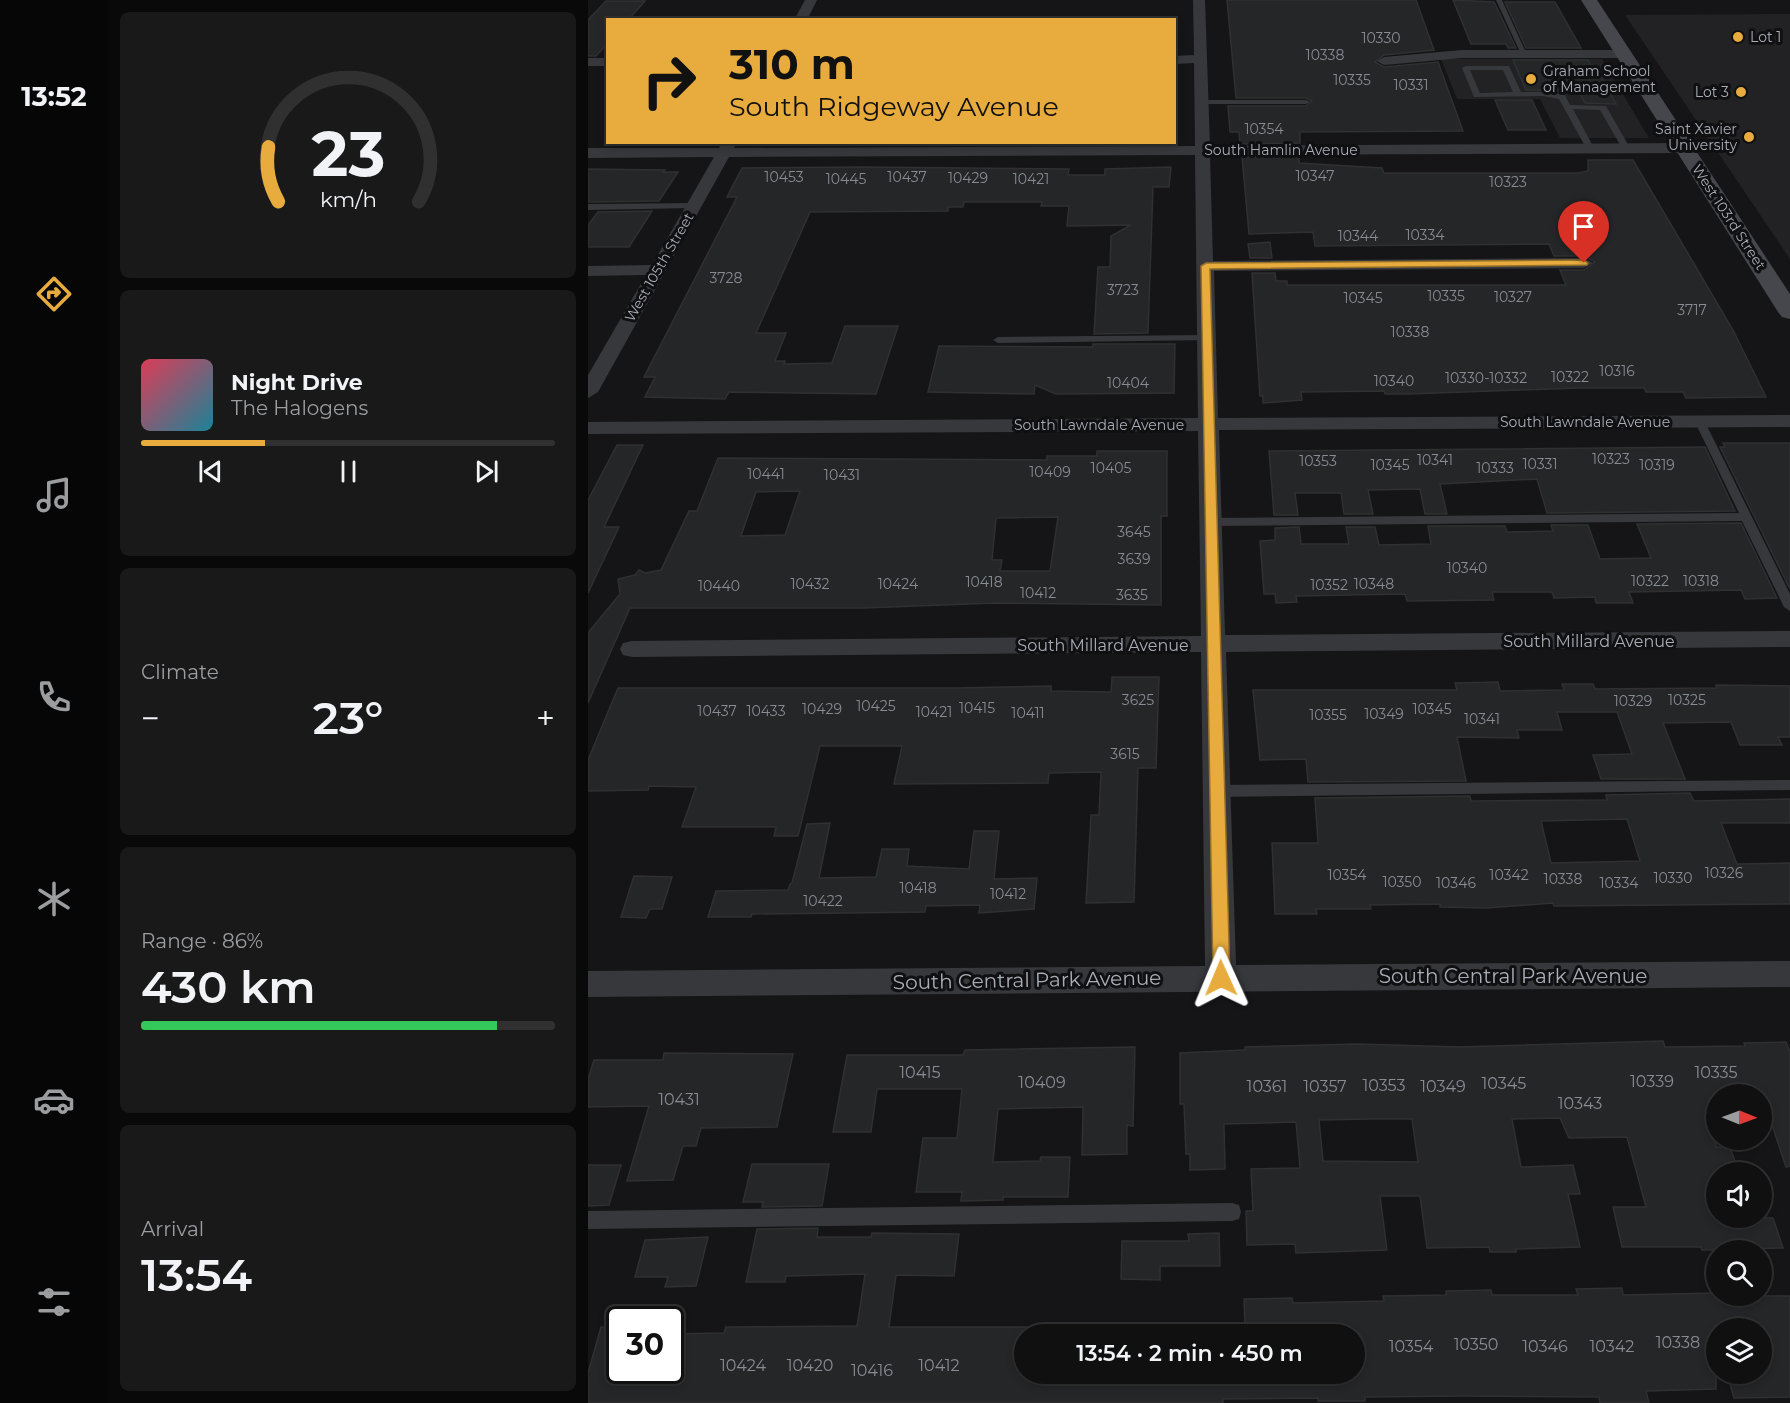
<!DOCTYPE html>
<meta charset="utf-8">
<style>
:root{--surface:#101011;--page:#19191a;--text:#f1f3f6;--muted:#9c9d9f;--line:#303031;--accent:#e7ac3d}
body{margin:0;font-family:Montserrat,sans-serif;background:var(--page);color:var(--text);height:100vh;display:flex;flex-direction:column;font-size:22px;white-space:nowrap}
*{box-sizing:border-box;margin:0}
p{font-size:20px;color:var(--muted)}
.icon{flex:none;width:33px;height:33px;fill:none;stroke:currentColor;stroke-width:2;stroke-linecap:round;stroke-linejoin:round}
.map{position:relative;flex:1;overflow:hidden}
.sheet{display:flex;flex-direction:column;gap:12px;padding:12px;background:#090909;width:480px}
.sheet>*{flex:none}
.banner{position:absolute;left:18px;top:18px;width:570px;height:126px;border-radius:0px;box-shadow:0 3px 9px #0003,0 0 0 2px var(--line);background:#e7ac3d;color:#111;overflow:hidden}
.needle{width:39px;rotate:91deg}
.buttons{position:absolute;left:1118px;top:1084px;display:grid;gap:12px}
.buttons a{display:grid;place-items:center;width:66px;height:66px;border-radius:50%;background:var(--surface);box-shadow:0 3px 9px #0003,0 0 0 2px var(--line);font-size:30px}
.speed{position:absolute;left:18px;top:1306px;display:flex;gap:12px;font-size:30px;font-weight:700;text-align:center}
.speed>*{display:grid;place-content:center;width:78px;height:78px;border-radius:50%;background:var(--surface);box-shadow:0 3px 9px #0003,0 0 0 2px var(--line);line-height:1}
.speed .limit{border:3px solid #111;border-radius:9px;background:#fff;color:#111}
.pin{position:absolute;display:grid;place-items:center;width:51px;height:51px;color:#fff;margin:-62px -26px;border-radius:50% 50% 50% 0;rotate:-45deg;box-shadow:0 0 6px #0007}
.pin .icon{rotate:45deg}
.me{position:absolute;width:66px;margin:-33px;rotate:359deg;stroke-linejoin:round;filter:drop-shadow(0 0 4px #0008)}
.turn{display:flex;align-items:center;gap:21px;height:126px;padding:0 24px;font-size:27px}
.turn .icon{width:78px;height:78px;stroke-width:2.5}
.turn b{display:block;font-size:42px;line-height:51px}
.big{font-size:45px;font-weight:600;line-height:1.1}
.sheet .widget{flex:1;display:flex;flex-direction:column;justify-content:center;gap:9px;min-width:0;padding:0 21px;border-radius:9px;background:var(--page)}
.sheet .dial{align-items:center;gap:0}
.dial svg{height:156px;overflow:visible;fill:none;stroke:var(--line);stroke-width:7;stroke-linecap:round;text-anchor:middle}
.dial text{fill:var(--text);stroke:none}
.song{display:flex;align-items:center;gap:18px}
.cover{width:72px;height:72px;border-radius:9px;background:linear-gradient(135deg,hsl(350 70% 55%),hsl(190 70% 35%))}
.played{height:6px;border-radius:3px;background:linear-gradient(90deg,var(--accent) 30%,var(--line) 30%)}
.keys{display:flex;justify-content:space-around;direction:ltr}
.heat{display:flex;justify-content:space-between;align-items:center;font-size:33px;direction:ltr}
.charge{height:9px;border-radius:4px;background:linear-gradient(90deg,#34c759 86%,var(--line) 0)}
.trip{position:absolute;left:426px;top:1324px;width:351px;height:60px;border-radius:30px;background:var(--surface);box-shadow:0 3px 9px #0003,0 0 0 2px var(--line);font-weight:600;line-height:60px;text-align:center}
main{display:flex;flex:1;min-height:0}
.menu{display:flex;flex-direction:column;width:108px;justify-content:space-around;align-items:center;background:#060607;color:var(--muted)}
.menu .icon{width:42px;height:42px}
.menu .current{color:var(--accent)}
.menu b{font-size:27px;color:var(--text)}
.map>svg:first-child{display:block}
</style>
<main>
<nav class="menu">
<b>13:52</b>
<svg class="icon current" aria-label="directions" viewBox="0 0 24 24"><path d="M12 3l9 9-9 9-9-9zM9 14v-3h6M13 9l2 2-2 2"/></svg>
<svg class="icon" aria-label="music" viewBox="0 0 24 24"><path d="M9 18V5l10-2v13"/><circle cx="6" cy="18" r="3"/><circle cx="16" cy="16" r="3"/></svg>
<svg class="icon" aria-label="phone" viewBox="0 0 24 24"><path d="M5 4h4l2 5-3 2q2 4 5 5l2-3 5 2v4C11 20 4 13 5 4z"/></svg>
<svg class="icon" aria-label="climate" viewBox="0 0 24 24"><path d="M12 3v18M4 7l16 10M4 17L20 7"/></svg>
<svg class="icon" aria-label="car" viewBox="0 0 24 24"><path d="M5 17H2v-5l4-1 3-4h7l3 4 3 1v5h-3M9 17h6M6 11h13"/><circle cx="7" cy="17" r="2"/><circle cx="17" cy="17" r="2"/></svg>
<svg class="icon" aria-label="filters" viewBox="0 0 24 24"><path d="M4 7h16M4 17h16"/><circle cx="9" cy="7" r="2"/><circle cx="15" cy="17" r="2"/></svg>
</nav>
<section class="sheet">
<div class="widget dial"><svg viewBox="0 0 100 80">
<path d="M14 69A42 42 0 1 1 86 69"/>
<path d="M14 69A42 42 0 0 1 9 41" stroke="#e7ac3d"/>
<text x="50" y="56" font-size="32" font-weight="700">23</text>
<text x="50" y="72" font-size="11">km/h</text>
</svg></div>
<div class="widget">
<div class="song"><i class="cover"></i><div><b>Night Drive</b><p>The Halogens</p></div></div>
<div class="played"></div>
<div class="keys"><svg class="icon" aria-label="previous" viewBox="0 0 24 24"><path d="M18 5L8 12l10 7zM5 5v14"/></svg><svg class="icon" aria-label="pause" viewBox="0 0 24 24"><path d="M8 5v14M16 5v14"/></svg><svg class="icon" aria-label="next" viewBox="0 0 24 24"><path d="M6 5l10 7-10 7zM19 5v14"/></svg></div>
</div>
<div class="widget"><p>Climate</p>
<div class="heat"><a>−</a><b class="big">23°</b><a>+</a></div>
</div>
<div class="widget"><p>Range · 86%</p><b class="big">430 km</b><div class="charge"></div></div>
<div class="widget"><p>Arrival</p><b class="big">13:54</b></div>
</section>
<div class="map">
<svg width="1202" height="1403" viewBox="0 0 1202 1403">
<rect width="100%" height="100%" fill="#151517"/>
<!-- built -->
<g fill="#222224">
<polygon points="1202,14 1202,259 1037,15"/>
<polygon points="853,59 1014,59 1061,138 972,138 952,99 869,99"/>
</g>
<!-- building -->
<g fill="#252628" stroke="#303033" stroke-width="1.5" fill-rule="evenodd">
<polygon points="639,0 828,0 846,50 796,55 787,62 796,67 850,62 875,131 712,132 712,143 652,144 651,132 642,132 640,106 718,106 724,101 718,98 648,98"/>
<polygon points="865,0 906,2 928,48 920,48 918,44 883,44"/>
<polygon points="18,1 57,1 40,20 20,20 20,43 8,56 0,56 0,20"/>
<polygon points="917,2 967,2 993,48 938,48"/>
<polygon points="925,60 1000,60 1005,70 1011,73 1028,104 997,103 990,90 938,90"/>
<polygon points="907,100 944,100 958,130 920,130"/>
<polygon points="654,157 711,157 711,163 794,168 796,173 990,173 1000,171 1000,160 1045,160 1145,330 1178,397 1098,398 1095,392 1058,392 1056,388 990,388 821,394 797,394 796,391 713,392 714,400 675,403 675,396 672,396 664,273 687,273 688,281 699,281 699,285 978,285 972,270 996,270 1007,262 996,256 966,256 961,244 727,246 725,232 661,234"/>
<polygon points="274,167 481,169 480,175 517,175 517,169 583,167 581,187 565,187 560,333 506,334 510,267 522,267 523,236 543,225 479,226 481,206 453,206 454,202 376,202 375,207 360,207 360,211 222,212 168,333 198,333 187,361 197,361 196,364 244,363 257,326 310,326 288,394 141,392 137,399 57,397 67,377 56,377 149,197 139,197 154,168"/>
<polygon points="0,169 77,170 75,172 90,172 71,201 0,202"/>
<polygon points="64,211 41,247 0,247 0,225 10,212"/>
<polygon points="682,242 684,258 662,258 660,244"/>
<polygon points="505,344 587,344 586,393 468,394 447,385 446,394 340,392 351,346 505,347"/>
<polygon points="1135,443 1202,443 1202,589 1132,447 1137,447"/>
<polygon points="29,445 55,445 16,527 31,527 0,593 0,500"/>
<polygon points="1117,447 1147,511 959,513 949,479 852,484 859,514 837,514 832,489 780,490 785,514 756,514 753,493 707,493 710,515 686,515 681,451"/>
<path d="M 509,451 L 579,451 L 579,516 L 573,516 L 573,605 L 408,603 L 276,608 L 42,608 L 0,703 L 0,633 L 32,594 L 30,579 L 47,575 L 51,570 L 57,573 L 73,570 L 101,511 L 109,511 L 130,458 L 459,460 L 459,456 L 509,456 ZM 212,491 L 197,535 L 153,536 L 168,492 ZM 470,517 L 462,571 L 412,571 L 414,560 L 404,560 L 408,518 Z"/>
<polygon points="1153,523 1189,598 1157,599 1153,590 1041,592 1045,603 1008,603 1007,597 966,598 964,592 904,592 906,600 819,601 817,594 708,596 709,602 688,603 687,594 676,594 672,541 687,540 687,528 711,527 713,544 761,544 758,527 787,527 791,545 843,544 840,526 917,526 919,532 965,531 963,525 1000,525 1012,559 1063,558 1049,524"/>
<polygon points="524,677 571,677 568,768 550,768 546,902 498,903 503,815 511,815 513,772 461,773 460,783 306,784 314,746 232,746 210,836 186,836 188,827 94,827 108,787 61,786 60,790 0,791 0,760 30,688 369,688 463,686 463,691 523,692"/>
<polygon points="910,682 912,691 976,690 974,684 1005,684 1007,689 1129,688 1128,685 1202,686 1202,737 1190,737 1194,745 1152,745 1143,722 1075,723 1097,779 1013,779 1005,755 1044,754 1029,712 969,712 974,730 929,730 931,738 869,737 878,781 720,782 718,759 672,760 665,690 869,690 867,683"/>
<path d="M 1102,793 L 1106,801 L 1202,799 L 1202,823 L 1133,823 L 1149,864 L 1202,863 L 1202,904 L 966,906 L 965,903 L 899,908 L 852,907 L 852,904 L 782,905 L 783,909 L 728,909 L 729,914 L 687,914 L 684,843 L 730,843 L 727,798 L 882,796 L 883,801 L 1019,800 L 1018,795 ZM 1039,819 L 1052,861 L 963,863 L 953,821 Z"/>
<polygon points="242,823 231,878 288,877 294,849 321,849 319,866 381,869 386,831 411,831 406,879 449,878 446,909 391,913 392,905 338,906 337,912 164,914 163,917 120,917 128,891 200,890 202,884 204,883 219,824"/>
<polygon points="46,876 84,877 74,909 62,909 58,918 33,917"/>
<path d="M 1075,1041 L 1077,1047 L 1157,1046 L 1156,1043 L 1198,1042 L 1202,1052 L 1202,1166 L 1198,1167 L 1174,1095 L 1128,1095 L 1128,1147 L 1142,1147 L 1151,1173 L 1128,1173 L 1128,1218 L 1185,1218 L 1195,1248 L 1114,1250 L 1113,1247 L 1034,1247 L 1025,1207 L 1058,1207 L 1039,1137 L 981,1138 L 972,1118 L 924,1119 L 933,1167 L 985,1165 L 992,1194 L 980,1194 L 992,1247 L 928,1249 L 928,1252 L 902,1252 L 901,1247 L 839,1248 L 832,1196 L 792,1196 L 799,1250 L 708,1253 L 707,1244 L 659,1245 L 658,1211 L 665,1211 L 663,1169 L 712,1168 L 708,1122 L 636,1124 L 637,1169 L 602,1170 L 602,1154 L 598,1154 L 596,1104 L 592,1104 L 592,1053 L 657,1050 L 657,1047 L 770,1044 L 871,1047 ZM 782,1119 L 824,1119 L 830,1162 L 735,1161 L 731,1120 Z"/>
<polygon points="547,1047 545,1126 539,1125 539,1154 494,1155 495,1107 410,1109 405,1162 452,1161 453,1157 482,1157 480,1197 415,1197 415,1200 373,1201 374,1192 328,1192 335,1138 369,1138 374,1089 289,1089 283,1132 245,1132 259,1055 375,1055 377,1050"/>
<polygon points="76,1053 205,1054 189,1127 113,1128 108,1146 95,1146 85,1180 39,1181 61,1106 0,1107 0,1079 6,1060 75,1060"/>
<polygon points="164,1164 241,1164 234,1206 174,1207 175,1202 155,1202"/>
<polygon points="0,1165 33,1165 21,1205 0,1206"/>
<path d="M 230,1228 L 229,1237 L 283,1237 L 284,1233 L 371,1234 L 366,1276 L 308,1275 L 301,1327 L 507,1327 L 507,1334 L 585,1333 L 585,1324 L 657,1324 L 656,1299 L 704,1298 L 705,1303 L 796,1301 L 795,1296 L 858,1295 L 858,1291 L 903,1290 L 904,1295 L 990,1295 L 988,1289 L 1034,1288 L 1035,1295 L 1128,1293 L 1128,1296 L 1202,1296 L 1202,1397 L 1146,1398 L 1139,1374 L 1173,1374 L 1173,1329 L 1128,1329 L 1128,1389 L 1058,1391 L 1061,1403 L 1012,1403 L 1011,1397 L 873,1396 L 777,1397 L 777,1401 L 730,1401 L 730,1398 L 635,1399 L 635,1403 L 0,1403 L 0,1373 L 13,1327 L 32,1327 L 32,1371 L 82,1371 L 82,1334 L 136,1333 L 138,1327 L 269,1326 L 277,1274 L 198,1276 L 197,1282 L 158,1282 L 169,1229 ZM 436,1335 L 766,1335 L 766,1374 L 436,1374 Z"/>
<polygon points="631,1233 632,1266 572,1266 572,1280 533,1279 534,1241 601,1241 600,1234"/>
<polygon points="120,1237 108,1286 77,1287 80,1277 47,1277 57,1240"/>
</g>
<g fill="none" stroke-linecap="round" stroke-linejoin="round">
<!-- lane -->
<g fill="#37383c" fill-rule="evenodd">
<polygon points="908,0 914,0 939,55 933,54"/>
<path d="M 878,66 L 921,66 L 933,92 L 955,92 L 977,95 L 982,105 L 1018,106 L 1042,148 L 1035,150 L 1012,110 L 985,109 L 1006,148 L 1002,150 L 998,148 L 971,99 L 955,96 L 886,97 L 874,68 ZM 882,70 L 915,70 L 925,92 L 892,93 Z"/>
<polygon points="611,100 718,100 722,102 718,104 611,104"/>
<polygon points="109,203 109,207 106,208 0,210 0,204"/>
<polygon points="619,335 622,336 622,340 410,343 405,340 410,337"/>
<polygon points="1112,419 1117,422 1202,594 1202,611 1196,607 1154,521 623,526 617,522 623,518 1151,513 1107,422"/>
<polygon points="1202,780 1202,790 629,797 624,795 622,791 624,787 629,785"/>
<polygon points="644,1203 651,1205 653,1212 651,1219 644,1221 0,1229 0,1211"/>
</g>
<!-- street -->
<g fill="#37383c" fill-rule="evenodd">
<polygon points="217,0 229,0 219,20 206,20"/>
<polygon points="605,0 617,0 622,146 1097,143 1105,148 1097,153 622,155 625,261 996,258 1005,263 996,268 626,271 630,418 1202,415 1202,427 631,430 637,635 1202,631 1202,647 638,652 648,965 1202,961 1202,987 0,997 0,971 617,966 613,652 44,657 35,655 32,649 35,643 44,641 613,636 610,431 0,434 0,422 610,418 607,155 141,157 10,392 0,398 0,375 58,275 0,276 0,266 64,265 126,157 0,158 0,148 131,148 134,142 149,142 146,148 607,146 606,63 586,64 586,56 606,55"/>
<polygon points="874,50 1036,50 1043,54 1036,58 874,58 796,65 789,61 796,57"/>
<rect x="0" y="58" width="20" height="8"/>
</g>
<!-- secondary -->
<polygon fill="#45474c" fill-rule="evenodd" points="993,0 1009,0 1202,294 1202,319 1194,317 1190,312"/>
</g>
<!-- route -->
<polygon fill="#e7ac3d" stroke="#967028" stroke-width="1.5" points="996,260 1000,263 999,265 622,269 642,978 639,983 628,983 625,978 613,266 618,263"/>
<!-- markers -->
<g fill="#e7ac3d" stroke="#101012" stroke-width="2">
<circle cx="1150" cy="37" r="6"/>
<circle cx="943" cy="79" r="6"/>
<circle cx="1153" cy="92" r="6"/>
<circle cx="1161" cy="137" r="6"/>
</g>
<g text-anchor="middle" stroke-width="6" stroke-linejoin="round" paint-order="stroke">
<!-- far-poi labels -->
<g font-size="14" fill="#a8adb6" stroke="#101012" text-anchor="start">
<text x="1162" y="42">Lot 1</text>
<text x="955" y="76">Graham School<tspan x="955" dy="16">of Management</tspan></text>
<text x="1141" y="97" text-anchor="end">Lot 3</text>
<text x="1149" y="134" text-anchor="end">Saint Xavier<tspan x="1149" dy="16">University</tspan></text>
</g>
<!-- number labels -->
<g font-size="14" fill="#878b92">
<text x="793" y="43">10330</text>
<text x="737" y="60">10338</text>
<text x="764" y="85">10335</text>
<text x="823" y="90">10331</text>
<text x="676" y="134">10354</text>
<text x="727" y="181">10347</text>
<text x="196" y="182">10453</text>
<text x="319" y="182">10437</text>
<text x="380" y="183">10429</text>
<text x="258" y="184">10445</text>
<text x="443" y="184">10421</text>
<text x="920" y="187">10323</text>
<text x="837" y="240">10334</text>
<text x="770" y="241">10344</text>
<text x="138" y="283">3728</text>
<text x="535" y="295">3723</text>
<text x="858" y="301">10335</text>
<text x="925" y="302">10327</text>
<text x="775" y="303">10345</text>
<text x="1104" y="315">3717</text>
<text x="822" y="337">10338</text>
<text x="1029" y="376">10316</text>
<text x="982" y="382">10322</text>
<text x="898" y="383">10330-10332</text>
<text x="806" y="386">10340</text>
<text x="540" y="388">10404</text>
<text x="1023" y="464">10323</text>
<text x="847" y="465">10341</text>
<text x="730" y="466">10353</text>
<text x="952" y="469">10331</text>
<text x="802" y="470">10345</text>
<text x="1069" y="470">10319</text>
<text x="523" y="473">10405</text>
<text x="907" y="473">10333</text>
<text x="462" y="477">10409</text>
<text x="178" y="479">10441</text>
<text x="254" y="480">10431</text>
<text x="546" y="537">3645</text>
<text x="546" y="564">3639</text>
<text x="879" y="573">10340</text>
<text x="1062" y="586">10322</text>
<text x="1113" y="586">10318</text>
<text x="396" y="587">10418</text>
<text x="222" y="589">10432</text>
<text x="310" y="589">10424</text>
<text x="786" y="589">10348</text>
<text x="741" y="590">10352</text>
<text x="131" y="591">10440</text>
<text x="450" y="598">10412</text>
<text x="544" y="600">3635</text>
<text x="550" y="705">3625</text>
<text x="1099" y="705">10325</text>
<text x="1045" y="706">10329</text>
<text x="288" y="711">10425</text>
<text x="389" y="713">10415</text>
<text x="234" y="714">10429</text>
<text x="844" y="714">10345</text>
<text x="129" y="716">10437</text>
<text x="178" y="716">10433</text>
<text x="346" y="717">10421</text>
<text x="440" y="718">10411</text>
<text x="796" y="719">10349</text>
<text x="740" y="720">10355</text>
<text x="894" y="724">10341</text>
<text x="537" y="759">3615</text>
<text x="1136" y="878">10326</text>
<text x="759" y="880">10354</text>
<text x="921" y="880">10342</text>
<text x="1085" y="883">10330</text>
<text x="975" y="884">10338</text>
<text x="814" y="887">10350</text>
<text x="868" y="888">10346</text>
<text x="1031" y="888">10334</text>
<text x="330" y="893">10418</text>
<text x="420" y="899">10412</text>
<text x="235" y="906">10422</text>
</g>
<!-- far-street labels -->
<g font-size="14" fill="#a8adb6" stroke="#101012">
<text x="693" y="155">South Hamlin Avenue</text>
<text transform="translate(1141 217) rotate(57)" y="5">West 103rd Street</text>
<text transform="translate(71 267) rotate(-60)" y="5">West 105th Street</text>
<text x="997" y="427">South Lawndale Avenue</text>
<text x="511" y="430">South Lawndale Avenue</text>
</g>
<!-- street labels -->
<g font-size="16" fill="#a8adb6" stroke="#101012">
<text x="1001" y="647">South Millard Avenue</text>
<text x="515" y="651">South Millard Avenue</text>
</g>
<!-- near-number labels -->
<g font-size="16" fill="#878b92">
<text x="332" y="1078">10415</text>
<text x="1128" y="1078">10335</text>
<text x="1064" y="1087">10339</text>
<text x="454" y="1088">10409</text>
<text x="916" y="1089">10345</text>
<text x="796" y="1091">10353</text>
<text x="679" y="1092">10361</text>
<text x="737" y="1092">10357</text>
<text x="855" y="1092">10349</text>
<text x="91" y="1105">10431</text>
<text x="992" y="1109">10343</text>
<text x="1090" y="1348">10338</text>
<text x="888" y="1350">10350</text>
<text x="823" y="1352">10354</text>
<text x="957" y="1352">10346</text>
<text x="1024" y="1352">10342</text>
<text x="155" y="1371">10424</text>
<text x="222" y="1371">10420</text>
<text x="351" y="1371">10412</text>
<text x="284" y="1376">10416</text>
</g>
<!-- near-street labels -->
<g font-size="20" fill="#a8adb6" stroke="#101012">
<text x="925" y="983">South Central Park Avenue</text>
<text transform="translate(439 980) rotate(-1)" y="7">South Central Park Avenue</text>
</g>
</g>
</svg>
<div class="buttons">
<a><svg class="needle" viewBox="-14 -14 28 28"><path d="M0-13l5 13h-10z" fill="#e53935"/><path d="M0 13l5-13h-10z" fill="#9c9d9f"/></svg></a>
<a><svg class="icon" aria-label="sound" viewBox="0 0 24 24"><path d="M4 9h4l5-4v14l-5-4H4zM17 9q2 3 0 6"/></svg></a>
<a><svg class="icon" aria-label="search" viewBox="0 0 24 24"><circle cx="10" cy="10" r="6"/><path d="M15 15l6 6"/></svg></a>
<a><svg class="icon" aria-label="layers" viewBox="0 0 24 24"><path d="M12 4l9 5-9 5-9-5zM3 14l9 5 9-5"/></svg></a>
</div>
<div class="speed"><div class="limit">30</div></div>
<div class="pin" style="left:996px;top:263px;background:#d93025"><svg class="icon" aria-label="arrive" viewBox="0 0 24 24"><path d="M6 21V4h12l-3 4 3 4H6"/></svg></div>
<svg class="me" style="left:633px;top:978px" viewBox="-20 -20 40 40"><path d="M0-17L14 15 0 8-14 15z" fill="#e7ac3d" stroke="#fff" stroke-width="4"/></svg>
<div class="trip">13:54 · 2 min · 450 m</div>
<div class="banner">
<div class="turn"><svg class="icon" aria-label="right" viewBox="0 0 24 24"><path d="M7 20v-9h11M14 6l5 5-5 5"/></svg><div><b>310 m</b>South Ridgeway Avenue</div></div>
</div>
</div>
</main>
